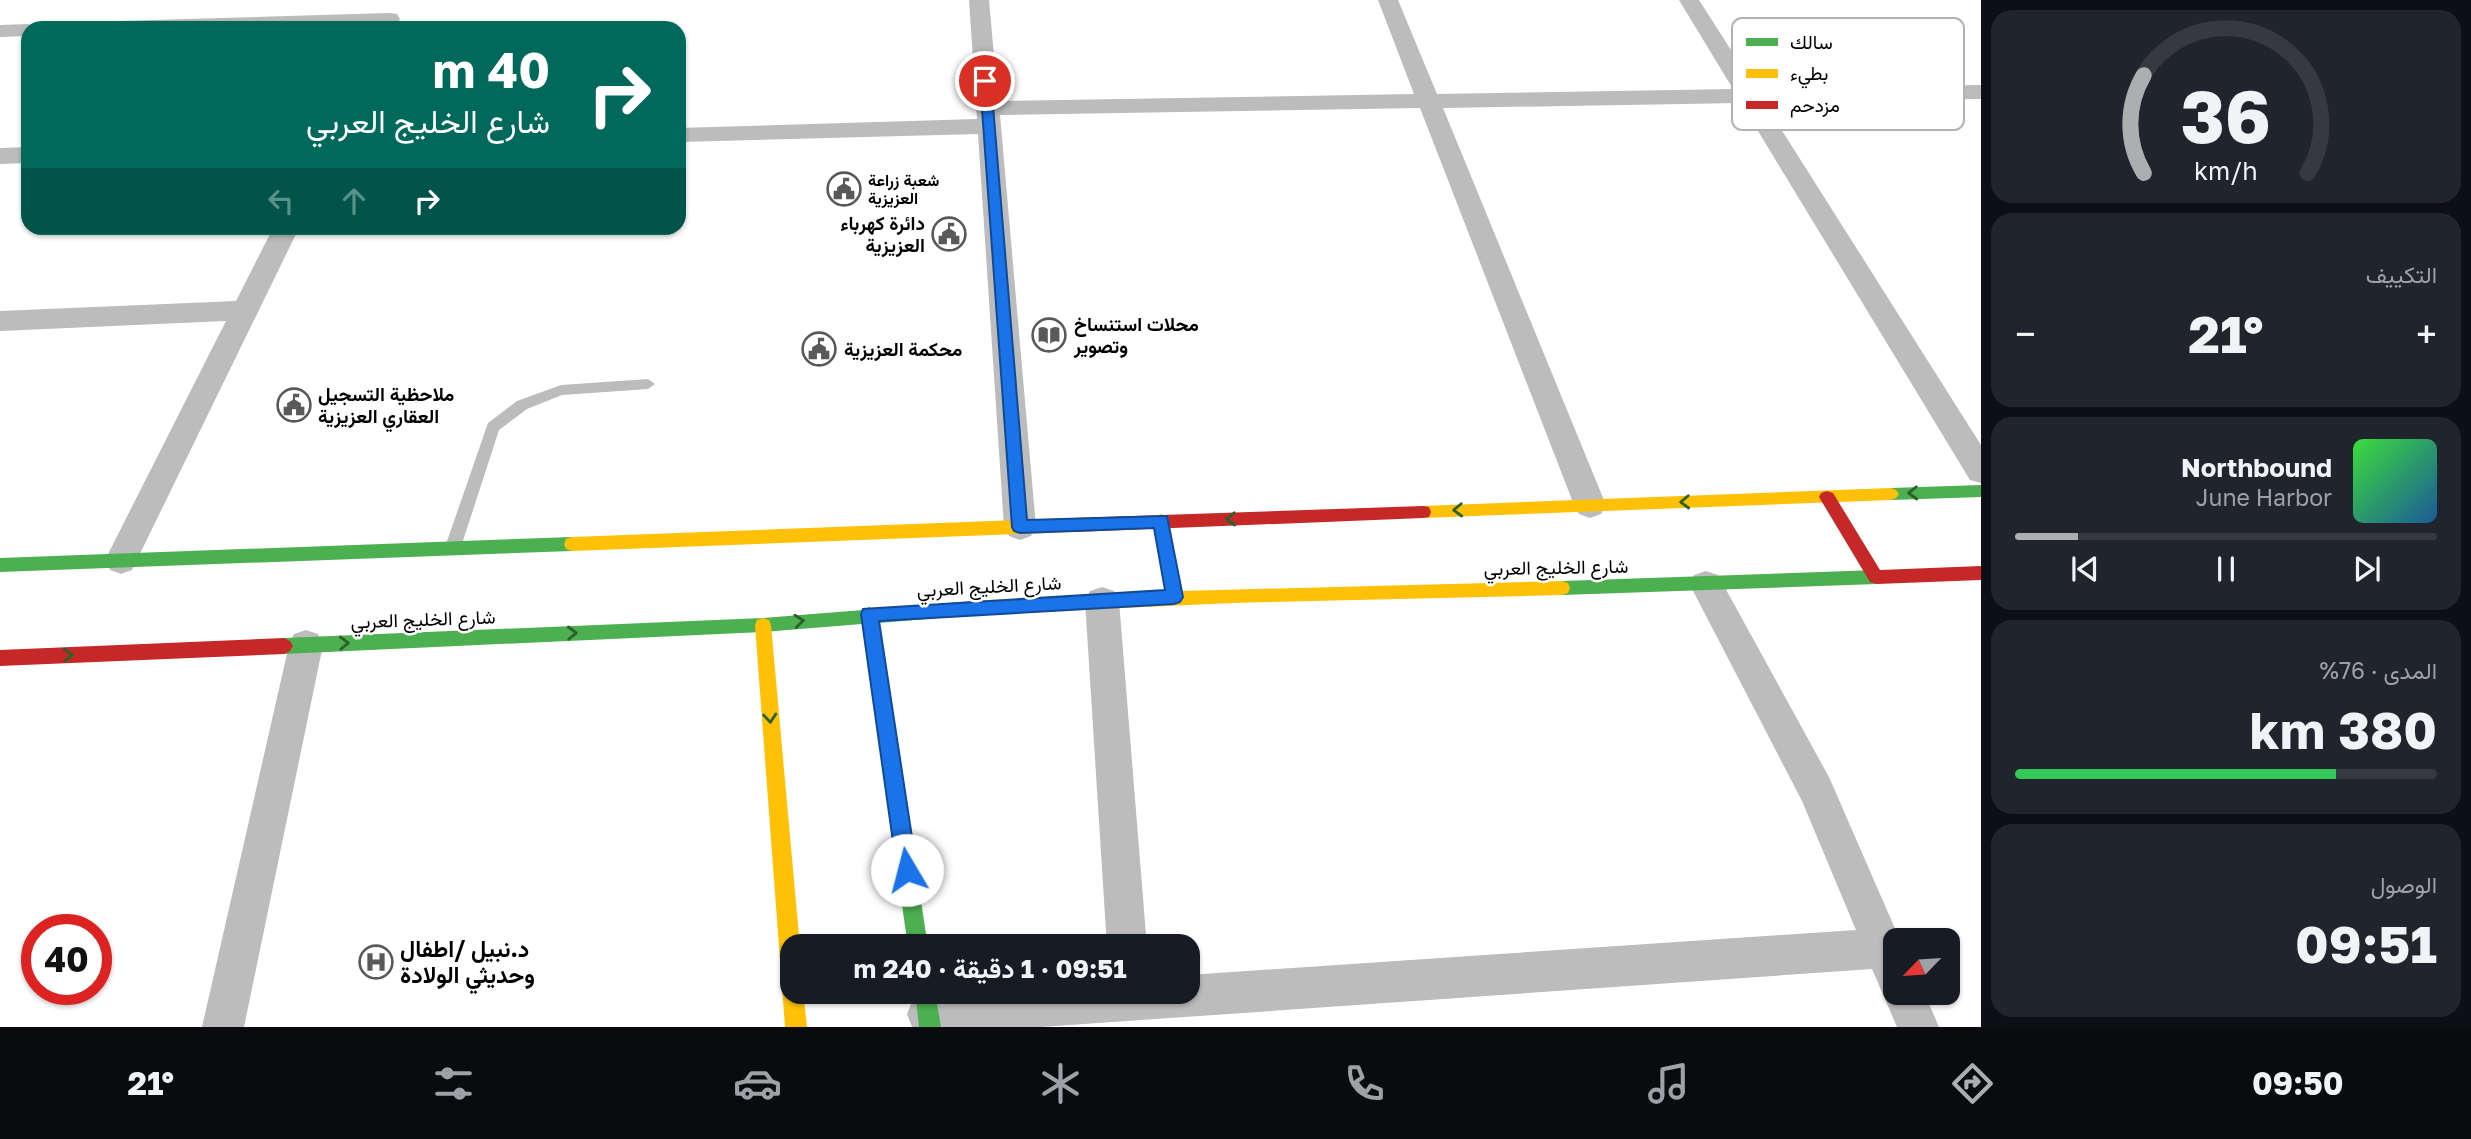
<!DOCTYPE html>
<html lang="ar">
<meta charset="utf-8">
<style>
:root{--surface:#171b24;--page:#20242c;--text:#f1f3f6;--muted:#9ea1a6;--line:#363941;--accent:#adaeaf}
body{margin:0;font-family:"Golos Text",Vazirmatn,sans-serif;background:var(--page);color:var(--text);direction:rtl;height:100vh;display:flex;flex-direction:column;font-size:26px;white-space:nowrap}
*{box-sizing:border-box;margin:0}
p{font-size:23px;color:var(--muted)}
.icon{flex:none;width:38px;height:38px;fill:none;stroke:currentColor;stroke-width:2;stroke-linecap:round;stroke-linejoin:round}
.map{position:relative;flex:1;overflow:hidden;direction:ltr}
.side{display:flex;flex-direction:column;gap:10px;padding:10px;background:#0d0f14;width:490px}
.side>*{flex:none}
.banner{position:absolute;left:21px;top:21px;width:665px;height:214px;border-radius:21px;box-shadow:0 2px 5px #0004;direction:rtl;background:#00695c;color:#fff;overflow:hidden}
.needle{width:46px;rotate:245deg}
.fabs{position:absolute;left:1883px;top:928px;display:grid;gap:14px}
.fabs a{display:grid;place-items:center;width:77px;height:77px;border-radius:14px;background:var(--surface);box-shadow:0 2px 5px #0004;font-size:35px}
.speed{position:absolute;left:21px;top:914px;display:flex;gap:14px;font-size:35px;font-weight:700;text-align:center}
.speed>*{display:grid;place-content:center;width:91px;height:91px;border-radius:50%;background:var(--surface);box-shadow:0 2px 5px #0004;line-height:1}
.speed .limit{border:10px solid #d22;background:#fff;color:#111}
.pin{position:absolute;display:grid;place-items:center;width:60px;height:60px;color:#fff;margin:-30px;border:4px solid #fff;border-radius:50%;box-shadow:0 2px 7px #0007}
.me{position:absolute;width:77px;margin:-38px;rotate:352deg;stroke-linejoin:round;filter:drop-shadow(0 0 5px #0008)}
.turn{display:flex;align-items:center;gap:24px;height:147px;padding:0 21px;font-size:32px}
.turn .icon{width:91px;height:91px;stroke-width:2.5}
.turn b{display:block;font-size:49px;line-height:60px}
.lanes{display:flex;align-items:center;height:66px;padding:0 21px;background:#0003;justify-content:center;gap:35px;direction:ltr}
.lanes .off{opacity:.35}
.big{font-size:52px;font-weight:700;line-height:1.1}
.side .tile{flex:1;display:flex;flex-direction:column;justify-content:center;gap:10px;min-width:0;padding:0 24px;border-radius:21px;background:var(--page)}
.side .dial{align-items:center;gap:0}
.dial svg{height:182px;overflow:visible;fill:none;stroke:var(--line);stroke-width:7;stroke-linecap:round;text-anchor:middle}
.dial text{fill:var(--text);stroke:none}
.song{display:flex;align-items:center;gap:21px}
.cover{width:84px;height:84px;border-radius:10px;background:linear-gradient(135deg,hsl(120 70% 55%),hsl(210 70% 35%))}
.played{height:7px;border-radius:4px;background:linear-gradient(90deg,var(--accent) 15%,var(--line) 15%)}
.keys{display:flex;justify-content:space-around;direction:ltr}
.heat{display:flex;justify-content:space-between;align-items:center;font-size:38px;direction:ltr}
.charge{height:10px;border-radius:5px;background:linear-gradient(90deg,#34c759 76%,var(--line) 0)}
.trip{position:absolute;left:780px;top:934px;width:420px;height:70px;border-radius:21px;background:var(--surface);box-shadow:0 2px 5px #0004;font-weight:700;line-height:70px;text-align:center;direction:rtl}
.tab-bar{display:flex;height:112px;justify-content:space-around;align-items:center;background:#090b0e;color:var(--muted)}
.tab-bar .icon{width:49px;height:49px}
.tab-bar .selected{color:var(--accent)}
.tab-bar b{font-size:32px;color:var(--text)}
main{display:flex;flex:1;min-height:0}
.map>svg:first-child{display:block}
</style>
<main>
<section class="side">
<div class="tile dial"><svg viewBox="0 0 100 80">
<path d="M14 69A42 42 0 1 1 86 69"/>
<path d="M14 69A42 42 0 0 1 14 26" stroke="#adaeaf"/>
<text x="50" y="56" font-size="32" font-weight="700">36</text>
<text x="50" y="72" font-size="11">km/h</text>
</svg></div>
<div class="tile"><p>التكييف</p>
<div class="heat"><a>−</a><b class="big">21°</b><a>+</a></div>
</div>
<div class="tile">
<div class="song"><i class="cover"></i><div><b>Northbound</b><p>June Harbor</p></div></div>
<div class="played"></div>
<div class="keys"><svg class="icon" aria-label="previous" viewBox="0 0 24 24"><path d="M18 5L8 12l10 7zM5 5v14"/></svg><svg class="icon" aria-label="pause" viewBox="0 0 24 24"><path d="M8 5v14M16 5v14"/></svg><svg class="icon" aria-label="next" viewBox="0 0 24 24"><path d="M6 5l10 7-10 7zM19 5v14"/></svg></div>
</div>
<div class="tile"><p>المدى · 76%</p><b class="big">380 km</b><div class="charge"></div></div>
<div class="tile"><p>الوصول</p><b class="big">09:51</b></div>
</section>
<div class="map">
<svg width="1981" height="1027" viewBox="0 0 1981 1027">
<rect width="100%" height="100%" fill="#fff"/>
<g fill="none" stroke-linecap="round" stroke-linejoin="round">
<!-- lane -->
<polygon fill="#bcbcbc" fill-rule="evenodd" points="648,379 655,384 648,389 562,395 527,409 499,430 461,547 459,552 453,554 447,552 445,547 488,423 517,401 561,385"/>
<!-- street -->
<g fill="#bcbcbc" fill-rule="evenodd">
<polygon points="969,0 989,0 998,101 1414,94 1378,0 1398,0 1437,94 1733,89 1679,0 1699,0 1756,89 1981,85 1981,99 1764,102 1981,445 1981,483 1970,480 1741,103 1443,108 1606,505 1601,514 1590,518 1579,514 1574,505 1420,108 1000,115 1036,527 1031,536 1020,540 1009,536 1004,527 978,134 679,142 679,128 977,119"/>
<polygon points="389,13 397,14 400,19 397,24 302,28 75,28 78,23 86,22"/>
<polygon points="28,24 37,28 28,28 28,36 0,37 0,25"/>
<polygon points="28,147 28,163 0,164 0,148"/>
<polygon points="273,228 299,228 132,570 121,574 110,570 105,560 226,321 0,331 0,311 236,301"/>
<polygon points="1706,571 1718,575 1829,777 1900,940 1895,940 1895,992 1924,992 1939,1027 1897,1027 1872,969 1041,1027 912,1027 907,1014 913,999 928,993 1188,992 1188,975 1856,930 1802,801 1690,585 1694,575"/>
<polygon points="1102,587 1114,591 1119,601 1147,947 1107,947 1085,601 1090,591"/>
<polygon points="306,630 318,634 323,645 244,1027 202,1027 289,645 294,634"/>
</g>
<!-- fast -->
<g fill="#4caf50" fill-rule="evenodd">
<polygon points="1981,485 1981,497 1891,500 1886,498 1883,494 1886,490 1891,488"/>
<polygon points="572,537 578,539 580,544 578,549 572,551 0,572 0,558"/>
<polygon points="1877,570 1883,572 1885,577 1883,582 1877,584 1562,595 1556,593 1554,588 1556,583 1562,581"/>
<polygon points="986,600 992,602 994,607 992,612 986,614 879,623 928,947 908,947 862,624 763,632 284,654 278,651 275,646 278,641 284,638 763,618 863,610 869,607 874,609"/>
<polygon points="915,992 935,992 941,1027 919,1027"/>
</g>
<!-- slow -->
<g fill="#ffc107" fill-rule="evenodd">
<polygon points="1891,488 1896,490 1899,494 1896,498 1891,500 1423,518 1417,517 1415,512 1417,507 1423,506"/>
<polygon points="1161,514 1167,516 1169,521 1181,591 1562,581 1568,583 1570,588 1568,593 1562,595 1233,603 986,614 980,612 978,607 980,602 986,600 1165,592 1153,521 1155,516"/>
<polygon points="1074,518 1080,520 1082,525 1080,530 1074,532 572,551 566,549 564,544 566,539 572,537"/>
<polygon points="763,618 769,620 771,625 800,947 793,947 793,992 803,992 807,1027 785,1027 755,625 757,620"/>
</g>
<!-- jam -->
<g fill="#c62828" fill-rule="evenodd">
<polygon points="1827,491 1833,493 1880,570 1981,566 1981,580 1877,584 1870,582 1819,497 1821,493"/>
<polygon points="1423,506 1429,507 1431,512 1429,517 1423,518 1074,532 1068,530 1066,525 1068,520 1074,518"/>
<polygon points="284,638 290,641 293,646 290,651 284,654 0,666 0,650"/>
</g>
</g>
<!-- one-way arrows -->
<defs><path id="oneway-chevron" d="M-2-3.5L2.5 0L-2 3.5" fill="none" stroke-width="1.6" stroke-linecap="round" stroke-linejoin="round" transform="scale(1.75)"/></defs>
<g stroke="#2a602c">
<use href="#oneway-chevron" transform="translate(1913 493) rotate(178)"/>
<use href="#oneway-chevron" transform="translate(1685 502) rotate(178)"/>
<use href="#oneway-chevron" transform="translate(1458 510) rotate(178)"/>
<use href="#oneway-chevron" transform="translate(1231 519) rotate(178)"/>
<use href="#oneway-chevron" transform="translate(799 621) rotate(-6)"/>
<use href="#oneway-chevron" transform="translate(572 633) rotate(-2)"/>
<use href="#oneway-chevron" transform="translate(344 643) rotate(-2)"/>
<use href="#oneway-chevron" transform="translate(68 655) rotate(-2)"/>
<use href="#oneway-chevron" transform="translate(770 718) rotate(85)"/>
</g>
<!-- route -->
<polygon fill="#1a73e8" stroke="#114b97" stroke-width="2" points="985,77 991,81 1027,520 1167,516 1183,597 1180,602 1174,604 879,621 917,870 914,877 907,880 900,877 897,870 861,614 863,609 1165,590 1154,528 1020,533 1014,531 1012,527 980,81"/>
<!-- icons -->
<defs>
<symbol id="civic-ring" viewBox="-11 -11 22 22"><circle r="9.5" fill="#fff" stroke="#595959" stroke-width="1.5"/><path d="M-.6-6.5H3V-4.5H.6V-3L4-1V1h2V6H-6V1h2V-1L-.6-3ZM-1.2 2.5V6h2.4V2.5Z" fill="#595959"/></symbol>
<symbol id="library-ring" viewBox="-11 -11 22 22"><circle r="9.5" fill="#fff" stroke="#595959" stroke-width="1.5"/><path d="M-6-4Q-3-5.5-.7-3.5V5Q-3 3-6 4ZM6-4Q3-5.5 .7-3.5V5Q3 3 6 4Z" fill="#595959"/></symbol>
<symbol id="hospital-ring" viewBox="-11 -11 22 22"><circle r="9.5" fill="#fff" stroke="#595959" stroke-width="1.5"/><path d="M-5-5h3v3.5h4V-5h3V5h-3V1.5h-4V5h-3Z" fill="#595959"/></symbol>
</defs>
<g fill-rule="evenodd">
<use href="#civic-ring" x="825" y="170" width="38" height="38"/>
<use href="#civic-ring" x="930" y="215" width="38" height="38"/>
<use href="#library-ring" x="1030" y="316" width="38" height="38"/>
<use href="#civic-ring" x="800" y="330" width="38" height="38"/>
<use href="#civic-ring" x="275" y="386" width="38" height="38"/>
<use href="#hospital-ring" x="357" y="943" width="38" height="38"/>
</g>
<g text-anchor="middle" stroke-width="5" stroke-linejoin="round" paint-order="stroke">
<!-- far-poi labels -->
<g font-size="16" font-weight="bold" fill="#000" stroke="#fff" text-anchor="start">
<text x="868" y="186">شعبة زراعة<tspan x="868" dy="18">العزيزية</tspan></text>
</g>
<!-- poi labels -->
<g font-size="19" font-weight="bold" fill="#000" stroke="#fff" text-anchor="start">
<text x="925" y="230" text-anchor="end">دائرة كهرباء<tspan x="925" dy="22">العزيزية</tspan></text>
<text x="1074" y="331">محلات استنساخ<tspan x="1074" dy="22">وتصوير</tspan></text>
<text x="844" y="356">محكمة العزيزية</text>
<text x="318" y="401">ملاحظية التسجيل<tspan x="318" dy="22">العقاري العزيزية</tspan></text>
</g>
<!-- street labels -->
<g font-size="19" fill="#000" stroke="#fff">
<text transform="translate(1556 567) rotate(-1)" y="7">شارع الخليج العربي</text>
<text transform="translate(989 586) rotate(-3)" y="7">شارع الخليج العربي</text>
<text transform="translate(423 619) rotate(-2)" y="7">شارع الخليج العربي</text>
</g>
<!-- near-poi labels -->
<g font-size="23" font-weight="bold" fill="#000" stroke="#fff" text-anchor="start">
<text x="400" y="957">د.نبيل /اطفال<tspan x="400" dy="26">وحديثي الولادة</tspan></text>
</g>
</g>
<!-- legend -->
<rect x="1732" y="18" width="232" height="112" rx="10" fill="#fff" stroke="#b2b2b2" stroke-width="2"/>
<rect x="1746" y="38" width="32" height="8" fill="#4caf50"/>
<rect x="1746" y="69" width="32" height="9" fill="#ffc107"/>
<rect x="1746" y="101" width="32" height="8" fill="#c62828"/>
<g font-size="19" fill="#000">
<text x="1790" y="49">سالك</text>
<text x="1790" y="80">بطيء</text>
<text x="1790" y="112">مزدحم</text>
</g>
</svg>
<div class="fabs">
<a><svg class="needle" viewBox="-14 -14 28 28"><path d="M0-13l5 13h-10z" fill="#e53935"/><path d="M0 13l5-13h-10z" fill="#9ea1a6"/></svg></a>
</div>
<div class="speed"><div class="limit">40</div></div>
<div class="pin" style="left:985px;top:81px;background:#d93025"><svg class="icon" aria-label="arrive" viewBox="0 0 24 24"><path d="M6 21V4h12l-3 4 3 4H6"/></svg></div>
<svg class="me" style="left:907px;top:870px" viewBox="-20 -20 40 40"><circle r="19" fill="#fff"/><path d="M0-13L10 11 0 6-10 11z" fill="#1a73e8"/></svg>
<div class="trip">09:51 · 1 دقيقة · 240 m</div>
<div class="banner">
<div class="turn"><svg class="icon" aria-label="right" viewBox="0 0 24 24"><path d="M7 20v-9h11M14 6l5 5-5 5"/></svg><div><b>40 m</b>شارع الخليج العربي</div></div>
<div class="lanes"><svg class="icon off" aria-label="left" viewBox="0 0 24 24"><path d="M17 20v-9H6M10 6l-5 5 5 5"/></svg><svg class="icon off" aria-label="ahead" viewBox="0 0 24 24"><path d="M12 20V5M6 11l6-6 6 6"/></svg><svg class="icon" aria-label="right" viewBox="0 0 24 24"><path d="M7 20v-9h11M14 6l5 5-5 5"/></svg></div>
</div>
</div>
</main>
<nav class="tab-bar">
<b>09:50</b>
<svg class="icon selected" aria-label="directions" viewBox="0 0 24 24"><path d="M12 3l9 9-9 9-9-9zM9 14v-3h6M13 9l2 2-2 2"/></svg>
<svg class="icon" aria-label="music" viewBox="0 0 24 24"><path d="M9 18V5l10-2v13"/><circle cx="6" cy="18" r="3"/><circle cx="16" cy="16" r="3"/></svg>
<svg class="icon" aria-label="phone" viewBox="0 0 24 24"><path d="M5 4h4l2 5-3 2q2 4 5 5l2-3 5 2v4C11 20 4 13 5 4z"/></svg>
<svg class="icon" aria-label="climate" viewBox="0 0 24 24"><path d="M12 3v18M4 7l16 10M4 17L20 7"/></svg>
<svg class="icon" aria-label="car" viewBox="0 0 24 24"><path d="M5 17H2v-5l4-1 3-4h7l3 4 3 1v5h-3M9 17h6M6 11h13"/><circle cx="7" cy="17" r="2"/><circle cx="17" cy="17" r="2"/></svg>
<svg class="icon" aria-label="filters" viewBox="0 0 24 24"><path d="M4 7h16M4 17h16"/><circle cx="9" cy="7" r="2"/><circle cx="15" cy="17" r="2"/></svg>
<b>21°</b>
</nav>
